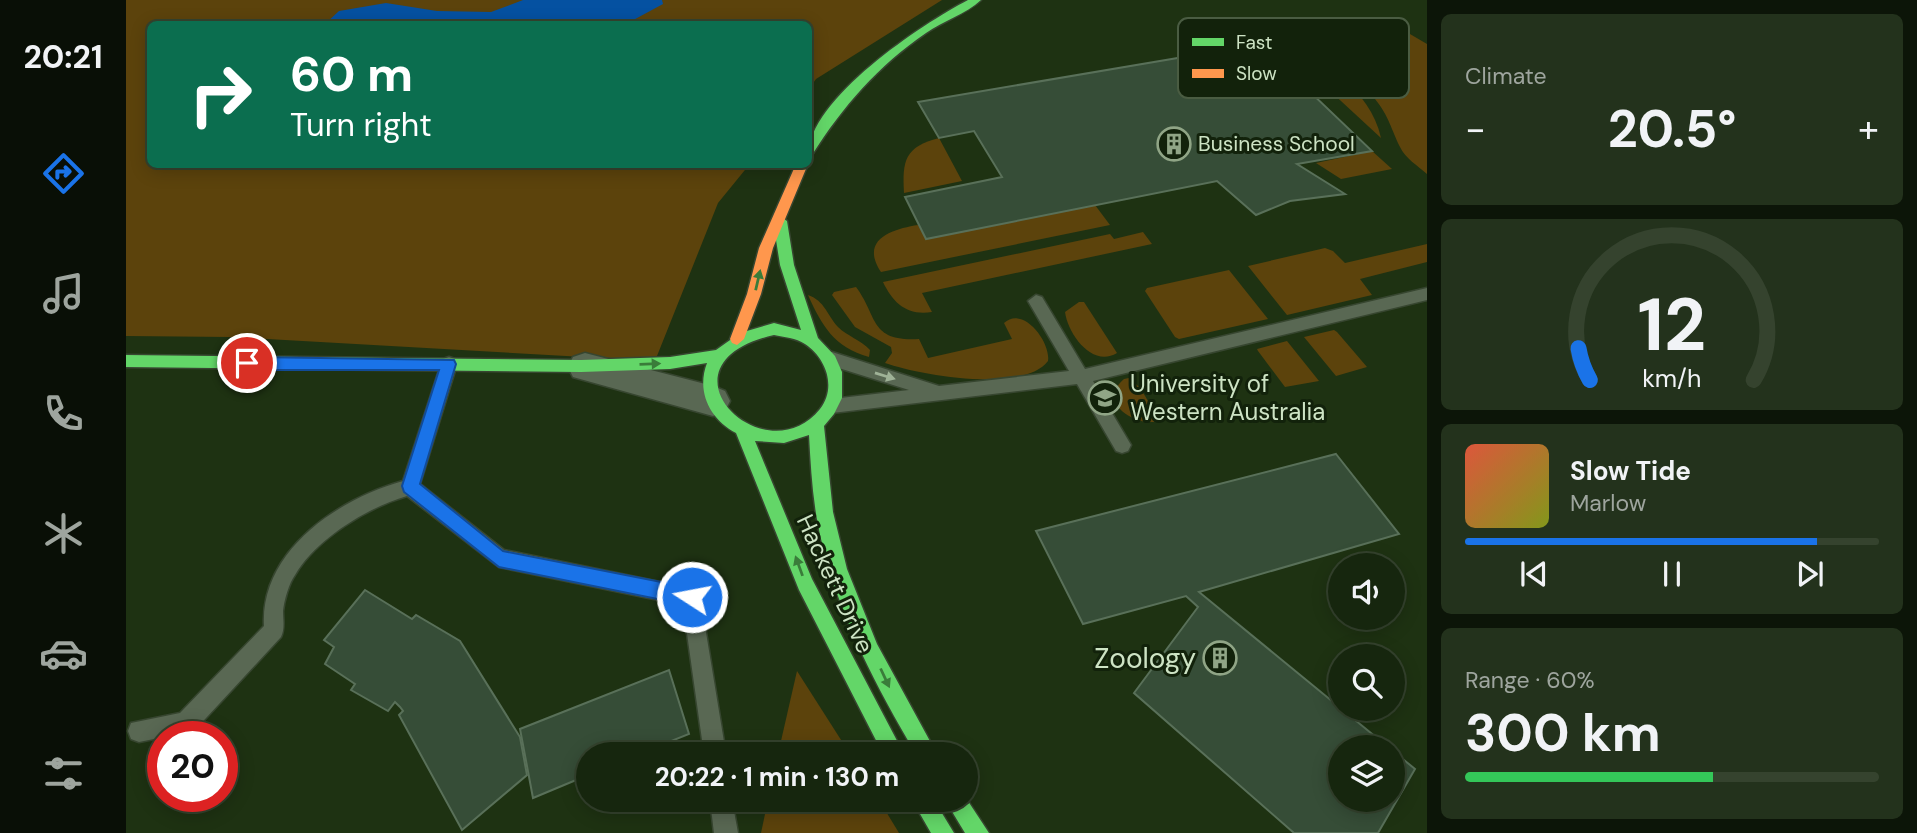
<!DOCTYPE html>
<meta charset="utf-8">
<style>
:root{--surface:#16260e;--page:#23321c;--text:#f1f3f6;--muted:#9ea59e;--line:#35432e;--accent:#1a73e8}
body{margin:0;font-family:"DM Sans",sans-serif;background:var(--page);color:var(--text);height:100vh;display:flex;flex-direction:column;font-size:26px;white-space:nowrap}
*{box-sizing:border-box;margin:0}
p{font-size:23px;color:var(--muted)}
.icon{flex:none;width:38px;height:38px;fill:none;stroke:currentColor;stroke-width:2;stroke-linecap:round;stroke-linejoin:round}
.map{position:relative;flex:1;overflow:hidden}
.drawer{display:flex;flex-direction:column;gap:14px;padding:14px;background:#0c1508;width:490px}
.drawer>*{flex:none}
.guide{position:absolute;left:21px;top:21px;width:665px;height:147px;border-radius:10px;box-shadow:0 4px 18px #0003,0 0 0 2px var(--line);background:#0b6e4f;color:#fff;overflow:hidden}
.tools{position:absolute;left:1202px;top:553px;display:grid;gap:14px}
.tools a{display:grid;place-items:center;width:77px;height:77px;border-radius:50%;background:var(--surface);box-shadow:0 4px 18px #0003,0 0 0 2px var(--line);font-size:35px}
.speed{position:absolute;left:21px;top:721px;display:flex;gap:14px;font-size:35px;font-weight:700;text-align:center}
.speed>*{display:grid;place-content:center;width:91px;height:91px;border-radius:50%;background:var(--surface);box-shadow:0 4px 18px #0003,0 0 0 2px var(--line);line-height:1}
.speed .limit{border:10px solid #d22;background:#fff;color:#111}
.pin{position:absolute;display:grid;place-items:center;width:60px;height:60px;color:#fff;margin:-30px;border:4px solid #fff;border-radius:50%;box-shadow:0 2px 7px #0007}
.me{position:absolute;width:77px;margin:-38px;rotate:281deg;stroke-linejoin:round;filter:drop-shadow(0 0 5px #0008)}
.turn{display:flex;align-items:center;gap:24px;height:147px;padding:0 28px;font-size:32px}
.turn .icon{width:91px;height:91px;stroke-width:2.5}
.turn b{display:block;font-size:49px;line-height:60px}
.big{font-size:52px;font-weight:700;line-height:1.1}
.drawer .tile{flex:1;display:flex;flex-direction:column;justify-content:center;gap:10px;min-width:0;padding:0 24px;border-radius:10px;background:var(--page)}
.drawer .dial{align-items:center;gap:0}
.dial svg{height:182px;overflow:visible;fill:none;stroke:var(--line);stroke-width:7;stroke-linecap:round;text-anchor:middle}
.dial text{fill:var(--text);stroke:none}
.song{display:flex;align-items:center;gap:21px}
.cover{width:84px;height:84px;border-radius:10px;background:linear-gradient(135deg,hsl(10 70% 55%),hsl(70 70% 35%))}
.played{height:7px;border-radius:4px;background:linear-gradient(90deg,var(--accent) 85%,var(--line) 85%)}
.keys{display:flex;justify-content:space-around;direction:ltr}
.heat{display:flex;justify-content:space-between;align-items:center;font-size:38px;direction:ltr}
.charge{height:10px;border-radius:5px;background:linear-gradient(90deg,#34c759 60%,var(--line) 0)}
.trip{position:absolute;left:450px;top:742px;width:402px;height:70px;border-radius:35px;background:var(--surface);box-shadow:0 4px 18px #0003,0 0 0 2px var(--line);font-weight:700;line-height:70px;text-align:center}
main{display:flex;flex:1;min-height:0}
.tab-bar{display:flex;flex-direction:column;width:126px;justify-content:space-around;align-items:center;background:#090f06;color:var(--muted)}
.tab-bar .icon{width:49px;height:49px}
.tab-bar .selected{color:var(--accent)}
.tab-bar b{font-size:32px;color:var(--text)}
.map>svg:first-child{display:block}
</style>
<main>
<nav class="tab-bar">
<b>20:21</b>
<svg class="icon selected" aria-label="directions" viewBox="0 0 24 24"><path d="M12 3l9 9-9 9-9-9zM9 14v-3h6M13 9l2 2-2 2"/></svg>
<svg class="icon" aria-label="music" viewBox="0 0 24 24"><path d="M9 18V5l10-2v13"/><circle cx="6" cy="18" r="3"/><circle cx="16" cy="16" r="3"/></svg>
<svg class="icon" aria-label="phone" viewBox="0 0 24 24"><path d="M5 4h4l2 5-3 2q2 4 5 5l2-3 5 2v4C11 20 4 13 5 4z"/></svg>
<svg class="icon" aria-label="climate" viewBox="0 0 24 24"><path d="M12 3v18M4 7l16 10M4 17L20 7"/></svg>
<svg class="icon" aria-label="car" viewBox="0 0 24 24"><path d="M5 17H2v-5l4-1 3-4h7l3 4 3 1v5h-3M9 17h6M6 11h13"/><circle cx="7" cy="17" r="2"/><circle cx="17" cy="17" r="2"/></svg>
<svg class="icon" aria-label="filters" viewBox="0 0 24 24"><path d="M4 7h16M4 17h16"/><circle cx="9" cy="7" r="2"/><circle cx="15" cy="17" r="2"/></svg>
</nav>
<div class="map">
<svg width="1301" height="833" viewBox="0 0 1301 833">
<rect width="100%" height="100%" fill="#1e3212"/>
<!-- green -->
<g fill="#5c430c">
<polygon points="0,0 816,0 690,79 683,89 682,24 24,24 24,164 623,165 592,203 529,361 104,337 0,336"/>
<path d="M 1247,25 L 1272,27 L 1301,44 L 1301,174 C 1292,166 1279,158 1274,147 C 1265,129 1263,116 1249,99 C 1224,70 1191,60 1167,36 Z"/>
<path d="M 1149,40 C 1194,58 1244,88 1255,138 Z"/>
<path d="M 813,138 L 836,181 L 778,193 C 776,160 779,147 813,138 Z"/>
<polygon points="1246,151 1266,169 1215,179 1190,163"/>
<path d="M 969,205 L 984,225 L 755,272 C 733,239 767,229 792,225 L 800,239 Z"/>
<path d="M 1017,232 L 1026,244 L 796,293 L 806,312 C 781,316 767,303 757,282 L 984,234 L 988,239 Z"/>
<polygon points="1301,244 1301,262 1234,279 1246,295 1161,315 1122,266 1199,248 1207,251 1219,263"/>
<polygon points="1103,270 1142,319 1053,339 1049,337 1019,291 1021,288"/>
<path d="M 730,287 C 752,316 743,342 793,339 L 802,358 L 886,339 L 878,323 C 897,305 925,342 922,361 C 897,394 793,375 759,363 L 766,353 L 765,347 L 729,327 L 706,295 L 708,292 Z"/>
<path d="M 682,295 C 699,301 701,315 712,327 C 721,336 735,340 744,350 L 743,357 C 708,347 696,326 682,295 Z"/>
<path d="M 953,302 L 958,302 L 991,353 C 966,368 942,334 939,312 Z"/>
<polygon points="1208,330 1211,332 1241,367 1210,376 1178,337"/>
<polygon points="1161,341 1193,381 1159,387 1132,351 1131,349"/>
<path d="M 1003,378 C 1016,386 1024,405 1031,418 L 1028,422 C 1005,424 972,401 998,379 Z"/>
<polygon points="671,671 724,754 652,754"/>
<polygon points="642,800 753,800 773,833 635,833"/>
</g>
<!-- water -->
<polygon fill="#0551a1" points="397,0 536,0 537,4 500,24 199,24 213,11 260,3 311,11 365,12"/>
<!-- building -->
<g fill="#364d37" stroke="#597059" stroke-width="2">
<polygon points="1134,44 1246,151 1171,164 1219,194 1164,201 1130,215 1091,181 800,239 779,197 876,177 848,131 813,138 792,102"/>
<polygon points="1210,454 1273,534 1073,592 1262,747 1214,747 1214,800 1267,800 1267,751 1289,769 1252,833 1168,833 1008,693 1072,607 1060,596 957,624 910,531"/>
<polygon points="239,590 286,619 290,615 334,641 394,737 401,775 336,830 273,715 277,711 274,707 269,702 262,711 225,690 229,684 199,664 208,647 198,640"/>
<polygon points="543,670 563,734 513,754 462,754 462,775 407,798 394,729"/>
</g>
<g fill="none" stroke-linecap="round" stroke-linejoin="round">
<defs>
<g id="lane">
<polygon points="1301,288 1301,300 967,381 1005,445 1002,451 996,453 990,451 951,384 706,413 700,411 697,406 700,401 706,399 783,390 700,364 698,359 700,354 706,352 813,386 943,371 902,301 910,295 916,297 959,369"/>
<path d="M 323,357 L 329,359 L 331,364 L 294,484 L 378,550 L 573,590 L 600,754 L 578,754 L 557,605 L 373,567 L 281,496 C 242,507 190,539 169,575 C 163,583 158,601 157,611 C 157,621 159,628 155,637 L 68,731 L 13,742 L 5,739 L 2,731 L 5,723 L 54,713 L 138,626 C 134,551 212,499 277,481 L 315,364 L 317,359 Z"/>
<polygon points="584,800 606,800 612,833 588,833"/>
</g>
<polygon id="street" points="459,353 587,386 599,391 604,401 599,411 587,416 447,377 442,367 447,357"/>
<g id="fast">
<path d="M 842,0 L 855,0 C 840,14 817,21 800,33 C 752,66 717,106 686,155 L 682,156 C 682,99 796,24 842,0 Z"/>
<path d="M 654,216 L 661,221 L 668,265 L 692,338 L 709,356 L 716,372 L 716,398 L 708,414 L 698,426 L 707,512 L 721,569 L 751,644 L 811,754 L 790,754 C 751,688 714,618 696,543 C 687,508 685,471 683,435 L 658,443 L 629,441 L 686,579 L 778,754 L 757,754 L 673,590 L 610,433 C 584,419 570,392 581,363 L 544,369 L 455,372 L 0,367 L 0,355 L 455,360 L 544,357 L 590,350 L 614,333 L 648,323 L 675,330 L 654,265 L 647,221 ZM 648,335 C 658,337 670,338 679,344 C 700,358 711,387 694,409 C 638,478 522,364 648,335 Z"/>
<polygon points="840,798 863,833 839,833 819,800"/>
<polygon points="786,800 808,800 828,833 805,833"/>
</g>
<polygon id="slow" points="670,164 682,164 647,248 635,294 618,339 611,345 606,343 604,339 621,294 633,248"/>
</defs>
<!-- lane casing -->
<use href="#lane" stroke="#374630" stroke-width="3"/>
<!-- street casing -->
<use href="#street" stroke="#374630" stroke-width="3"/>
<!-- fast casing -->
<use href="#fast" stroke="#374630" stroke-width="3"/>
<!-- slow casing -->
<use href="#slow" stroke="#374630" stroke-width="3"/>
<!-- lane -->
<use href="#lane" fill="#596853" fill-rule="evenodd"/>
<!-- street -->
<use href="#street" fill="#596853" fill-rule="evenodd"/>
<!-- fast -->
<use href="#fast" fill="#63d668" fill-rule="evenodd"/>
<!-- slow -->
<use href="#slow" fill="#ff974d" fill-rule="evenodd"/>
</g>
<!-- one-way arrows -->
<defs><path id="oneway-solid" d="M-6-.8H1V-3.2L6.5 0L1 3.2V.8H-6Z" transform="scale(1.75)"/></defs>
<g fill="#3a7c3a">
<use href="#oneway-solid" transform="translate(632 280) rotate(-77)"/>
<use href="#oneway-solid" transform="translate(524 364) rotate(-2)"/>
<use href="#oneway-solid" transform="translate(673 566) rotate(-110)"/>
<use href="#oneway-solid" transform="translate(759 678) rotate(65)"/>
</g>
<use fill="#9fb297" href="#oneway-solid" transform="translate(759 376) rotate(17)"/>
<!-- route -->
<polygon fill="#1a73e8" stroke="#114b97" stroke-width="2" points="121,357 328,360 330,364 294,484 377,551 566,588 573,590 575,597 573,603 566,606 373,567 278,492 276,486 313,370 121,370 113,363"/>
<!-- icons -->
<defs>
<symbol id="building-ring" viewBox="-11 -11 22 22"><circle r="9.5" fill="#12220b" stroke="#90a586" stroke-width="1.5"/><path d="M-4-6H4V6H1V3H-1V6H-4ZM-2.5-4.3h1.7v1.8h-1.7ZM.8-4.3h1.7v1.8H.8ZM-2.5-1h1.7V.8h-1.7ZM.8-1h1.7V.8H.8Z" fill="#90a586"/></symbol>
<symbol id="university-ring" viewBox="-11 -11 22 22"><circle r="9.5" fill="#12220b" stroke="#90a586" stroke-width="1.5"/><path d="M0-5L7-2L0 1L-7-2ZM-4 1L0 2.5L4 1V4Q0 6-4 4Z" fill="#90a586"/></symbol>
</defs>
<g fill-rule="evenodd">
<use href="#building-ring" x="1029" y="125" width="38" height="38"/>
<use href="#university-ring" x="960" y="379" width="38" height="38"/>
<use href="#building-ring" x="1075" y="639" width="38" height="38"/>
</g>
<g text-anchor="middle" stroke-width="6" stroke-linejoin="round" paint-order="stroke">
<!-- far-poi labels -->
<g font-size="21" fill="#cde3c4" stroke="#12220b" text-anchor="start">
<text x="1072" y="151">Business School</text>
</g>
<!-- poi labels -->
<g font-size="24" fill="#cde3c4" stroke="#12220b" text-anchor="start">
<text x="1004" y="392">University of<tspan x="1004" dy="28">Western Australia</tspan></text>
</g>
<!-- street labels -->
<g font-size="24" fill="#cde3c4" stroke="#12220b">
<text transform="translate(709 584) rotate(65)" y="8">Hackett Drive</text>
</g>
<!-- near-poi labels -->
<g font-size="28" fill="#cde3c4" stroke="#12220b" text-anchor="end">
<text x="1070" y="668">Zoology</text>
</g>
</g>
<!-- legend -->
<rect x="1052" y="18" width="231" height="80" rx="10" fill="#12220b" stroke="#4a5c42" stroke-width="2"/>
<rect x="1066" y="38" width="32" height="8" fill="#63d668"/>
<rect x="1066" y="69" width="32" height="9" fill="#ff974d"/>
<g font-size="19" fill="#cde3c4">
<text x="1110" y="49">Fast</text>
<text x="1110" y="80">Slow</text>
</g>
</svg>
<div class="tools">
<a><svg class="icon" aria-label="sound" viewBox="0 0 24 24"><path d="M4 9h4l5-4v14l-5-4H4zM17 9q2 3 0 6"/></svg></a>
<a><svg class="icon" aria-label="search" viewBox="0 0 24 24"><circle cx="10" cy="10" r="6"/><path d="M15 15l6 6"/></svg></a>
<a><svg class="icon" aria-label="layers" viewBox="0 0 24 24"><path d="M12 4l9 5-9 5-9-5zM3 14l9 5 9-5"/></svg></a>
</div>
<div class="speed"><div class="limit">20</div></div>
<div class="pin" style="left:121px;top:363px;background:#d93025"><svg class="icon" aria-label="arrive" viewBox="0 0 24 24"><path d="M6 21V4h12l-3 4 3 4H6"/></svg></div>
<svg class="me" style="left:566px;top:597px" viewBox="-20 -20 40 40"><circle r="17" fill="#1a73e8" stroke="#fff" stroke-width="3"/><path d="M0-11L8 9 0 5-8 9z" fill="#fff"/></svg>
<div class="trip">20:22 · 1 min · 130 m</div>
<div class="guide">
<div class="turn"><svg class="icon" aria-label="right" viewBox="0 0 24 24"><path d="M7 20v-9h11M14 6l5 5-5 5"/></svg><div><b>60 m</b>Turn right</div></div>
</div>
</div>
<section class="drawer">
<div class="tile"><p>Climate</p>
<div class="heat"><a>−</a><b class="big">20.5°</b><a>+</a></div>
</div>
<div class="tile dial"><svg viewBox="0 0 100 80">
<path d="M14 69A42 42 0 1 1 86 69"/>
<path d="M14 69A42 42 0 0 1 9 55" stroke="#1a73e8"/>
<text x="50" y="56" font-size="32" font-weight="700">12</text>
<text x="50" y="72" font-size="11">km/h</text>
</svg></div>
<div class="tile">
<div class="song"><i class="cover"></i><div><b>Slow Tide</b><p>Marlow</p></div></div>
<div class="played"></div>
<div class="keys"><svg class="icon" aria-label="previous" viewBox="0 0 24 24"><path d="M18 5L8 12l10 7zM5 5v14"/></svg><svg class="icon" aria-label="pause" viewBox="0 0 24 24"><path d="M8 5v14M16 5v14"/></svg><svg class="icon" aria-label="next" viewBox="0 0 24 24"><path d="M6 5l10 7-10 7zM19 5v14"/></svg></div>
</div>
<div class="tile"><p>Range · 60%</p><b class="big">300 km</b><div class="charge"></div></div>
</section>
</main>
